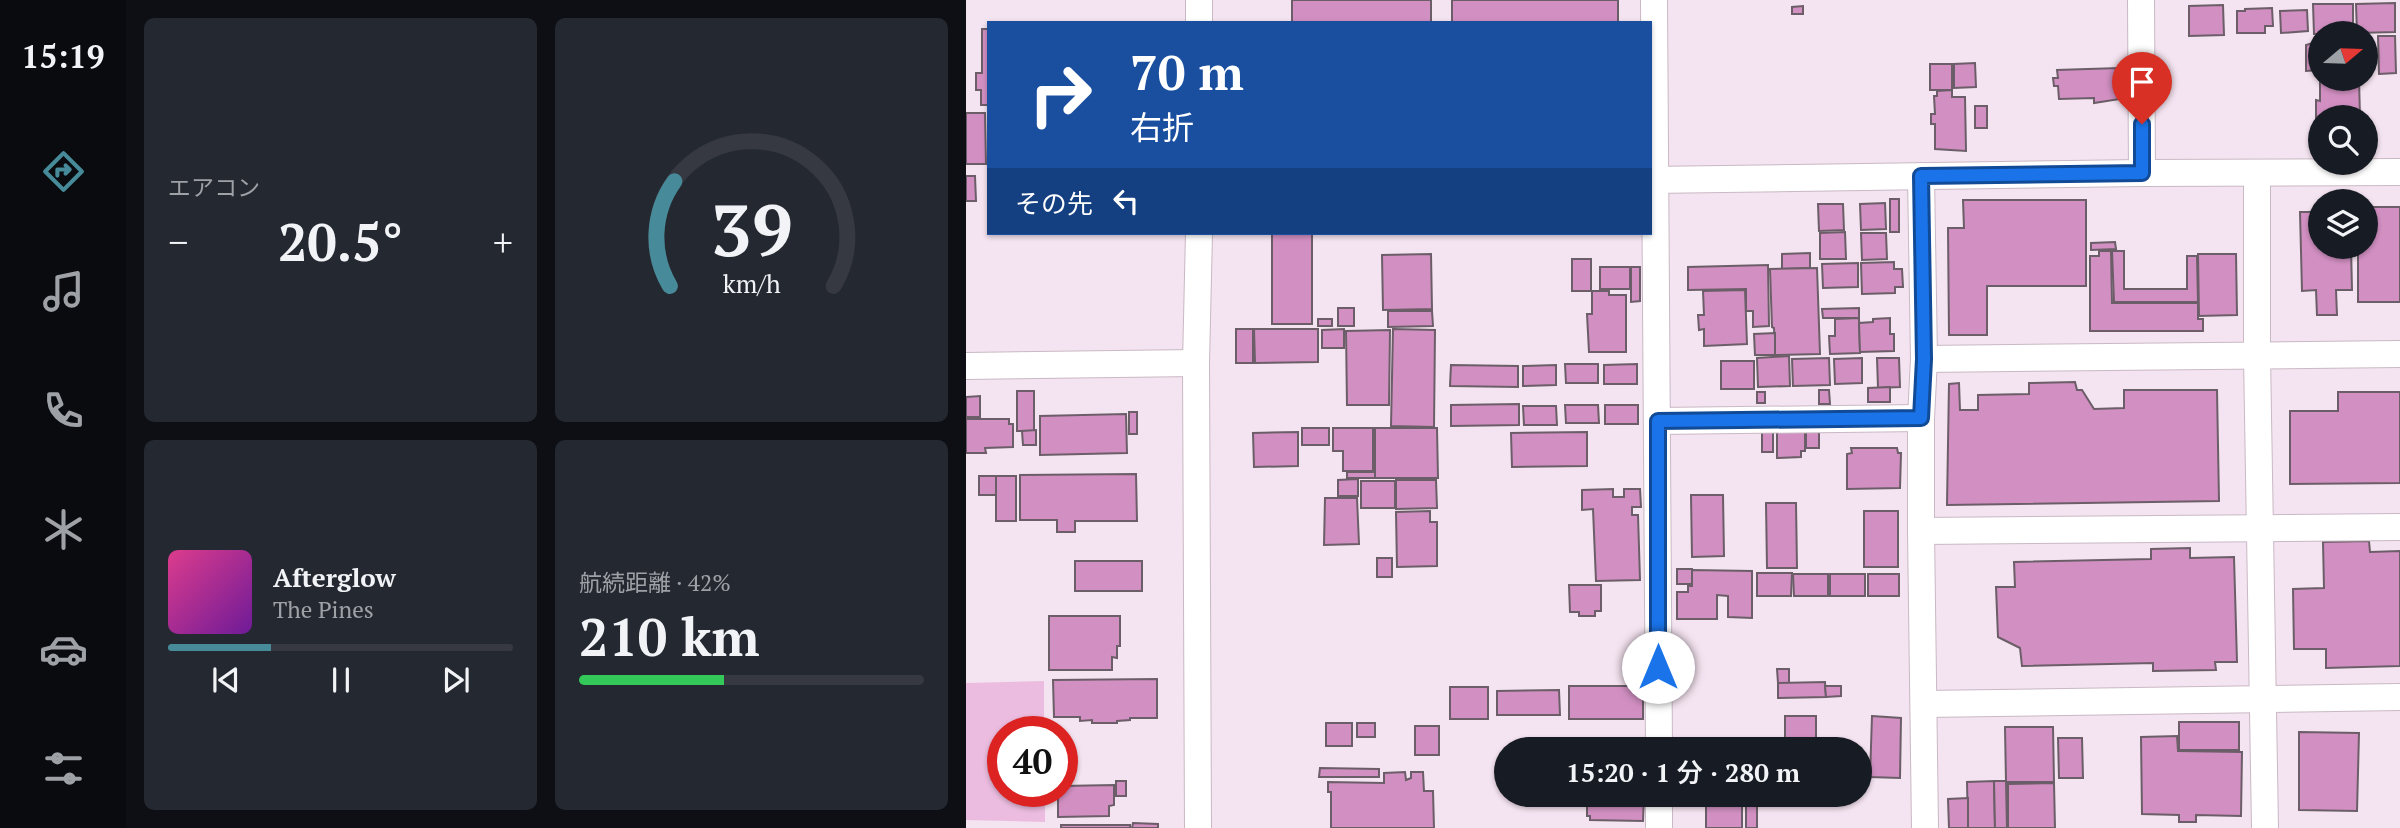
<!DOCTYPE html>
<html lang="ja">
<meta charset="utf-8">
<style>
:root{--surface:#171b24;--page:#242831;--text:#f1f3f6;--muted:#9ea1a6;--line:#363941;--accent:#478b9a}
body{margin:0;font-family:"PT Serif","Noto Sans JP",serif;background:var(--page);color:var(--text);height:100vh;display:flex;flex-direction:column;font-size:26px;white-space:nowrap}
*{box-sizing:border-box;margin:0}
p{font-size:23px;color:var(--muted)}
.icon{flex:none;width:38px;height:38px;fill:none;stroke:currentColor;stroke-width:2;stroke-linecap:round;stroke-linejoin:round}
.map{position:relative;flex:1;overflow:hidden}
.panel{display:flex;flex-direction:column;gap:18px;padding:18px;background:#0d0f14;width:840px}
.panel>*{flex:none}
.top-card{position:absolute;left:21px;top:21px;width:665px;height:214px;border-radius:0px;box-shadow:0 2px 5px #0004;background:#1a4fa0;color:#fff;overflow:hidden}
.needle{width:46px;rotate:71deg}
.controls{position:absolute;left:1342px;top:21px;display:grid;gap:14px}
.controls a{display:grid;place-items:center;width:70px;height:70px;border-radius:50%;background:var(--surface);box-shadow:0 2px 5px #0004;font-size:35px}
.speed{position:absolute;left:21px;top:716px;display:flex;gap:14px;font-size:35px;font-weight:700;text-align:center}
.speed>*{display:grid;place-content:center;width:91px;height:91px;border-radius:50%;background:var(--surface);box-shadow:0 2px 5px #0004;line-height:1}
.speed .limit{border:10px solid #d22;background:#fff;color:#111}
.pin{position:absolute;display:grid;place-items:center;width:60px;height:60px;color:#fff;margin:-72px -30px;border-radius:50% 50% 50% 0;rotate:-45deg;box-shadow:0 0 7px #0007}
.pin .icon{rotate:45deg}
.me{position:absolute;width:77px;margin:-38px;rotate:0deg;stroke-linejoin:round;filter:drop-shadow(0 0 5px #0008)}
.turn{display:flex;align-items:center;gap:24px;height:147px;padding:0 28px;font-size:32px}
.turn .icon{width:91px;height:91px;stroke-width:2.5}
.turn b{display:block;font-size:49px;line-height:60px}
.then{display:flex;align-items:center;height:66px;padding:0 28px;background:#0003;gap:14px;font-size:26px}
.big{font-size:52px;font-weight:600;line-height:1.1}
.panel .card{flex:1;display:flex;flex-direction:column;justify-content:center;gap:10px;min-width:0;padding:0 24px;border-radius:10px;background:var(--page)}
.panel .dial{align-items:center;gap:0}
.dial svg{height:182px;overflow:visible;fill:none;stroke:var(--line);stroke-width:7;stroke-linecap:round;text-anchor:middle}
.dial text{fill:var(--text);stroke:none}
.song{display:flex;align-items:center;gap:21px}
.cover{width:84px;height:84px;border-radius:10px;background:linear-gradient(135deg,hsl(330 70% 55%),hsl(280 70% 35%))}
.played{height:7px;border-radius:4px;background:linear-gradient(90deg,var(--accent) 30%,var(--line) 30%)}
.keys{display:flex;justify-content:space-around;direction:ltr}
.heat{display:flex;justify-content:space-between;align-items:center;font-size:38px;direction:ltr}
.charge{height:10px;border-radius:5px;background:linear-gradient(90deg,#34c759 42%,var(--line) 0)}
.panel .tiles{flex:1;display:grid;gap:18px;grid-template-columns:repeat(2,1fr)}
.trip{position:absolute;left:528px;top:737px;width:378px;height:70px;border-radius:35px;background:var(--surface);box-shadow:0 2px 5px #0004;font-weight:600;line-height:70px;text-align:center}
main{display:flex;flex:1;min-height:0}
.menu{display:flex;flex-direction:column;width:126px;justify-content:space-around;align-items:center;background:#090b0e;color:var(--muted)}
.menu .icon{width:49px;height:49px}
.menu .selected{color:var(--accent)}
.menu b{font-size:32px;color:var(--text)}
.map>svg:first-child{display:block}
</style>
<main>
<nav class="menu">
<b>15:19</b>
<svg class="icon selected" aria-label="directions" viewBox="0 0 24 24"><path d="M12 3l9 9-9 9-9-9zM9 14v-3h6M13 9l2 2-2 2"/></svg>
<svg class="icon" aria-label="music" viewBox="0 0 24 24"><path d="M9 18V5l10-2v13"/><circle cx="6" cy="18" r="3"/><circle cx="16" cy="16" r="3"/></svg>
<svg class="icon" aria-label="phone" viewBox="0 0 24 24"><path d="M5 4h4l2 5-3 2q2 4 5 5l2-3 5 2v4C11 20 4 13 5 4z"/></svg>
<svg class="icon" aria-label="climate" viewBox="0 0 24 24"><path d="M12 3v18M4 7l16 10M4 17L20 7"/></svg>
<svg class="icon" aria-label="car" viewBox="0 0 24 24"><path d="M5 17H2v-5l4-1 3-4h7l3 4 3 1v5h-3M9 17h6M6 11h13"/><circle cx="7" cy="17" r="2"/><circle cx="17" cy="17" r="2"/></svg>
<svg class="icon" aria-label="filters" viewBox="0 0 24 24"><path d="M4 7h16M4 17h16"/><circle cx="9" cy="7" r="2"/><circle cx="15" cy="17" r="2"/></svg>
</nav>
<section class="panel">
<div class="tiles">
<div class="card"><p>エアコン</p>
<div class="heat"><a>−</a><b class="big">20.5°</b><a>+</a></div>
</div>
<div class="card dial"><svg viewBox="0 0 100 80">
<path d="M14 69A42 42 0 1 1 86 69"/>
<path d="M14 69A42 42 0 0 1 16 23" stroke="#478b9a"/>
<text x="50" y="56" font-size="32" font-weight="700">39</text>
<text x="50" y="72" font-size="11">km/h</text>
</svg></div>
<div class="card">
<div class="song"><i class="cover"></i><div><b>Afterglow</b><p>The Pines</p></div></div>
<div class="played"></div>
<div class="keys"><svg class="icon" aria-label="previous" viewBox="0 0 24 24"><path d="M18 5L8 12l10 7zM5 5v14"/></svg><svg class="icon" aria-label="pause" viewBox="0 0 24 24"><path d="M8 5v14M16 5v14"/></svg><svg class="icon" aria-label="next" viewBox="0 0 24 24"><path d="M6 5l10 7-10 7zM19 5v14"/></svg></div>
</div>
<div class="card"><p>航続距離 · 42%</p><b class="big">210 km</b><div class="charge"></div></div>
</div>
</section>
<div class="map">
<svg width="1434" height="828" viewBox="0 0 1434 828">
<rect width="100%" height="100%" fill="#f4e3f0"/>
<!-- green -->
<polygon fill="#ebbcdf" points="78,681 78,731 37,732 37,791 79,791 79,822 0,820 0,683"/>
<!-- building -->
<g fill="#d290c2" stroke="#6c5e68" stroke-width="2">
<rect x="326" y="0" width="139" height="23"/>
<rect x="486" y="0" width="166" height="23"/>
<polygon points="1429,3 1429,32 1391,33 1390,4"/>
<polygon points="1347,4 1387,4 1387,33 1348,34"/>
<polygon points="1257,5 1258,35 1223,36 1223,6"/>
<polygon points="837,6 837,14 826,14 826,7"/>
<polygon points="1306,8 1307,26 1299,26 1299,33 1271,33 1271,11 1279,11 1279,9"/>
<polygon points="1341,10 1342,31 1315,33 1314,11"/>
<polygon points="16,29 23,29 23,105 15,105 15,90 10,90 10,73 16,73"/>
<polygon points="1412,36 1429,36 1430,73 1413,74"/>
<polygon points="1347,43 1354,43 1354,70 1340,71 1340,45"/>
<polygon points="1009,63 1010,87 988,88 988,64"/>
<rect x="964" y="64" width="22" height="26"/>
<polygon points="1153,68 1154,99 1128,103 1128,98 1093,99 1092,86 1088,86 1087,78 1092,78 1091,70"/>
<polygon points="1354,75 1354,79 1393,79 1394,117 1354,117 1354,133 1350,133 1350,100 1354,101"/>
<polygon points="986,90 986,97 999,97 1000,151 969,149 969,124 965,124 965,114 969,114 968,96 971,96 971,91"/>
<rect x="1009" y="106" width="12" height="22"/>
<polygon points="0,113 19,113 20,164 0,164"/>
<polygon points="0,176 9,176 10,201 0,201"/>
<rect x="924" y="199" width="9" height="33"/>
<polygon points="997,200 1120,200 1120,286 1021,286 1021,335 983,335 982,228 998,228"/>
<polygon points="919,203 920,229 895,230 894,204"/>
<polygon points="852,204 877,204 878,230 853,231"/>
<polygon points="1400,207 1434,207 1434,302 1392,302 1392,247 1400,247"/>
<polygon points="1334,212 1354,212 1354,247 1385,247 1386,290 1370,290 1371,315 1351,315 1350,290 1336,291"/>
<polygon points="879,232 880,259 854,259 854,233"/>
<rect x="306" y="233" width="40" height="91"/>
<polygon points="895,233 920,233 921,259 896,260"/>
<polygon points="1149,242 1150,249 1125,250 1125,243"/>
<polygon points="1133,251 1145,251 1146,303 1232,303 1232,319 1237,319 1237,331 1124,331 1124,256 1133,256"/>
<polygon points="1146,251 1158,251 1158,289 1221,289 1221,256 1231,256 1232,302 1148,302"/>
<polygon points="844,253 844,268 816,269 816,254"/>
<polygon points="465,254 466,309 417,310 416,255"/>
<polygon points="1232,254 1270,254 1271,315 1233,316"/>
<rect x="606" y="259" width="19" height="32"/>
<polygon points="928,262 928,269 936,269 937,287 929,287 929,293 896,294 895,263"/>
<polygon points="892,263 892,287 857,288 856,264"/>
<polygon points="802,265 803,326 787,327 787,311 780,311 780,289 722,290 722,267"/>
<rect x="634" y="267" width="30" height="22"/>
<polygon points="665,267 674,267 674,301 665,302"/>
<polygon points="851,268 854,354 809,355 808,328 806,327 804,269"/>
<polygon points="779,290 781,344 738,346 738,329 733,330 732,315 738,315 737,291"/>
<polygon points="626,291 643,291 643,295 660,295 660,352 623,352 621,314 626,314"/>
<rect x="372" y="308" width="16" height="18"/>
<polygon points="893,308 893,318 857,318 856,309"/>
<polygon points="422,311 466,311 467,326 422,327"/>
<polygon points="893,318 894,353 864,354 863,336 869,336 869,319"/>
<polygon points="924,318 924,334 928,334 928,351 894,352 893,323 907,322 907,319"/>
<rect x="352" y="319" width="14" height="7"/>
<rect x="270" y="329" width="17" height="34"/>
<polygon points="288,329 352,329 352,362 289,363"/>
<polygon points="378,329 378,348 356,348 356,330"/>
<polygon points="427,329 469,330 468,427 425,426"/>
<polygon points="424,330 423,405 381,405 380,331"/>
<polygon points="809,333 809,355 789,355 788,334"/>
<polygon points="823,356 824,386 792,387 791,358"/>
<polygon points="863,358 864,385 827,386 826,359"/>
<polygon points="896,358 896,383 869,384 868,359"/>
<polygon points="911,358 933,358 934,387 912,388"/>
<rect x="755" y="361" width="33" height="28"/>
<polygon points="599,364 632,364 632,383 600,383"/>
<polygon points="671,364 671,384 638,384 638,365"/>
<polygon points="485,365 552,366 552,387 484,386"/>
<polygon points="590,365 590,385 557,386 557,366"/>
<polygon points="1109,382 1111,390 1116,390 1128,409 1158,408 1158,390 1251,390 1253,501 981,505 983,384 993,383 994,410 1012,410 1012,395 1063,394 1063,383"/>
<polygon points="924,387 924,402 902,402 902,388"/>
<polygon points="853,390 863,390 864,404 853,404"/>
<rect x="51" y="391" width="17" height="40"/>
<rect x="791" y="392" width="8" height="11"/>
<polygon points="1372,392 1434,392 1434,483 1324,484 1324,411 1372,411"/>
<polygon points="14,396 14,417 0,417 0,397"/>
<polygon points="553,404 553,425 485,426 485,405"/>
<polygon points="599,405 632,405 633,423 600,423"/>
<rect x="639" y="405" width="33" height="19"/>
<polygon points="557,406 590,406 591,425 558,425"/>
<rect x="163" y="412" width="8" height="22"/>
<polygon points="160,414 161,453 74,455 74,416"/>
<polygon points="0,419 43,419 43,424 47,424 47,447 19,448 20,453 0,453"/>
<rect x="336" y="428" width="27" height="17"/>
<polygon points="367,428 407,428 407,471 377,471 377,451 367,451"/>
<polygon points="409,428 471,428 472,478 409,478"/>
<polygon points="70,430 70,445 57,445 56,431"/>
<polygon points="807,430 807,452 796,452 796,431"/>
<polygon points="811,430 839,430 839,451 835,451 835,457 811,458"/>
<rect x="840" y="430" width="13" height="18"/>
<polygon points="332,432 332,466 288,467 287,433"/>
<polygon points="621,432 621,466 546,467 545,433"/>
<polygon points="885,448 931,448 932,453 935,453 934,488 881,489 881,454 886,453"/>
<rect x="381" y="472" width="28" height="6"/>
<polygon points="170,474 171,521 109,521 109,532 91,532 91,520 54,520 54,475"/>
<rect x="13" y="476" width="17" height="19"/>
<rect x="30" y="476" width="20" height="45"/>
<polygon points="392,479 392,496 372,496 372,480"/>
<polygon points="430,480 470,480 471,508 430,509"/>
<rect x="395" y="481" width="34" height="27"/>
<polygon points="647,489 647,497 658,497 658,489 674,489 675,507 666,507 666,515 672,515 674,580 630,581 627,509 616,510 616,490"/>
<polygon points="725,495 757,495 758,556 726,557"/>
<polygon points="359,498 391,498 393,544 358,545"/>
<polygon points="800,503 830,503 831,568 801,568"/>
<polygon points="464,511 464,522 471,522 471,566 431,567 430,512"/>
<rect x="898" y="511" width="34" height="56"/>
<polygon points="1403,541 1404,552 1434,551 1434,666 1360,668 1360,649 1328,649 1327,589 1358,588 1357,542"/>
<polygon points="1224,548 1224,558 1268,557 1271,662 1249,662 1250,670 1187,671 1187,663 1056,666 1054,648 1032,637 1030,587 1049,587 1048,562 1185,559 1185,549"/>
<rect x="411" y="558" width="15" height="19"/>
<rect x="109" y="561" width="67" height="30"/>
<rect x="711" y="569" width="15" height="15"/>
<polygon points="726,570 786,571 786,618 762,617 762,596 751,595 751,619 711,619 711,592 722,592 722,586 726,586"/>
<polygon points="791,573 826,573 825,596 791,596"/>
<polygon points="827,574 862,574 862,596 828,596"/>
<rect x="864" y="574" width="35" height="22"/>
<rect x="902" y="574" width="31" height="22"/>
<polygon points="603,585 635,585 635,611 629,611 629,616 613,616 613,612 604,612"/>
<polygon points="83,616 154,616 154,646 151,646 151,658 146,657 146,670 83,670"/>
<polygon points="811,669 823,669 823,683 812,683"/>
<polygon points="191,679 191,718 164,718 164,720 151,721 151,723 126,723 126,720 114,721 114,717 88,717 87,680"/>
<polygon points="859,682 860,697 812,698 812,683"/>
<rect x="603" y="686" width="74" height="33"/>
<polygon points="859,686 875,686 875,696 860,697"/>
<rect x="484" y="687" width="38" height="32"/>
<polygon points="593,690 594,715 531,715 531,691"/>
<rect x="819" y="716" width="31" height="33"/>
<polygon points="906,716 935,718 934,778 904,777"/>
<rect x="1213" y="722" width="60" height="28"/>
<rect x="360" y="723" width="26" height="23"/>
<rect x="391" y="723" width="18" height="14"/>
<rect x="449" y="726" width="24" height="29"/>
<polygon points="1039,727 1087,727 1088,782 1040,782"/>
<polygon points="1333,732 1393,733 1391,811 1333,810"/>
<polygon points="1211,736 1212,751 1276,752 1275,816 1230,815 1230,822 1213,822 1213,815 1176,814 1175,737"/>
<polygon points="1092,738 1116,738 1117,778 1093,778"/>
<rect x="608" y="741" width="67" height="8"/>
<polygon points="354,768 413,769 413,777 353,777"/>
<polygon points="439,772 440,780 445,778 445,772 457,772 458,791 467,791 468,828 365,828 365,792 362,792 362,782 418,783 418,773"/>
<rect x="150" y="781" width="10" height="15"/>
<polygon points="1028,781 1029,828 1002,828 1001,782"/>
<polygon points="1028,781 1040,781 1041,828 1029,828"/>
<polygon points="1088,783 1089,828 1042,828 1042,784"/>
<polygon points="148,785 148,805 143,806 143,816 92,817 92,791 96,791 96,786"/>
<polygon points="625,794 678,794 677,821 624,820 624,816 621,816 621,801 625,801"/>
<rect x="740" y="794" width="36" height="34"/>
<rect x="780" y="794" width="11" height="34"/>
<polygon points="1002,798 1002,828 983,828 982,799"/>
<polygon points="167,823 192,824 192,828 166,828"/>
<rect x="95" y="825" width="69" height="3"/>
</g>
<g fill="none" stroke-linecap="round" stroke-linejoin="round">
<defs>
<g id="minor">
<polyline points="233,0 233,23"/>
<polyline points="688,0 693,749"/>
<polyline points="1175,0 1176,173"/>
<polyline points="1291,174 1291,356 1299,828"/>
<polyline points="955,176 958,359 955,418 955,531 959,828"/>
<polyline points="684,180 1176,173 1434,172"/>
<polyline points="958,359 1434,354"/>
<polyline points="0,366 230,363"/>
<polyline points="692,421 955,418"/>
<polyline points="955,531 1434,527"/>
<polyline points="958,704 1434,697"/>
<polyline points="693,794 693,828"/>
<polyline points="232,828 230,363 233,233"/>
</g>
</defs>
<!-- minor casing -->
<use href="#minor" stroke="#c9b9c4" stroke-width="28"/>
<!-- minor -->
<use href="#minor" stroke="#fff" stroke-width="26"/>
</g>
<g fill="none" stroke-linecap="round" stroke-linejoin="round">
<defs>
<polyline id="route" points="692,667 692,421 955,418 958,359 955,176 1176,173 1176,124"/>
</defs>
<!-- route casing -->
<use href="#route" stroke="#114b97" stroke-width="18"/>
<!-- route -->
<use href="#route" stroke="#1a73e8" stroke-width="12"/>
</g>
</svg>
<div class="controls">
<a><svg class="needle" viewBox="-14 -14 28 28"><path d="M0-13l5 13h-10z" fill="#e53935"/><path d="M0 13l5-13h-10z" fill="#9ea1a6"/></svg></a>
<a><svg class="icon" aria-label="search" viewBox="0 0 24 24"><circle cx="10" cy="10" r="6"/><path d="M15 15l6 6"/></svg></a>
<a><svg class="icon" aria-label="layers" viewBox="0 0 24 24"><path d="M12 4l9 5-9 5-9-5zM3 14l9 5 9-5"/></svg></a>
</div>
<div class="speed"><div class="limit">40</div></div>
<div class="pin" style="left:1176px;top:124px;background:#d93025"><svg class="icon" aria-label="arrive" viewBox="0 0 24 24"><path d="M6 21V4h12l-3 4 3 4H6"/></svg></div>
<svg class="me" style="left:692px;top:667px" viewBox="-20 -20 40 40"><circle r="19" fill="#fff"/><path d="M0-13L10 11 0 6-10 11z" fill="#1a73e8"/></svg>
<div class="trip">15:20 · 1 分 · 280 m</div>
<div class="top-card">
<div class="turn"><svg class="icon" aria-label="right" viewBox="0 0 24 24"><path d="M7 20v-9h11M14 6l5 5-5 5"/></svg><div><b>70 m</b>右折</div></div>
<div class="then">その先<svg class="icon" aria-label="left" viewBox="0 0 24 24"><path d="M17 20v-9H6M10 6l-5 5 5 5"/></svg></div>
</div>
</div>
</main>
